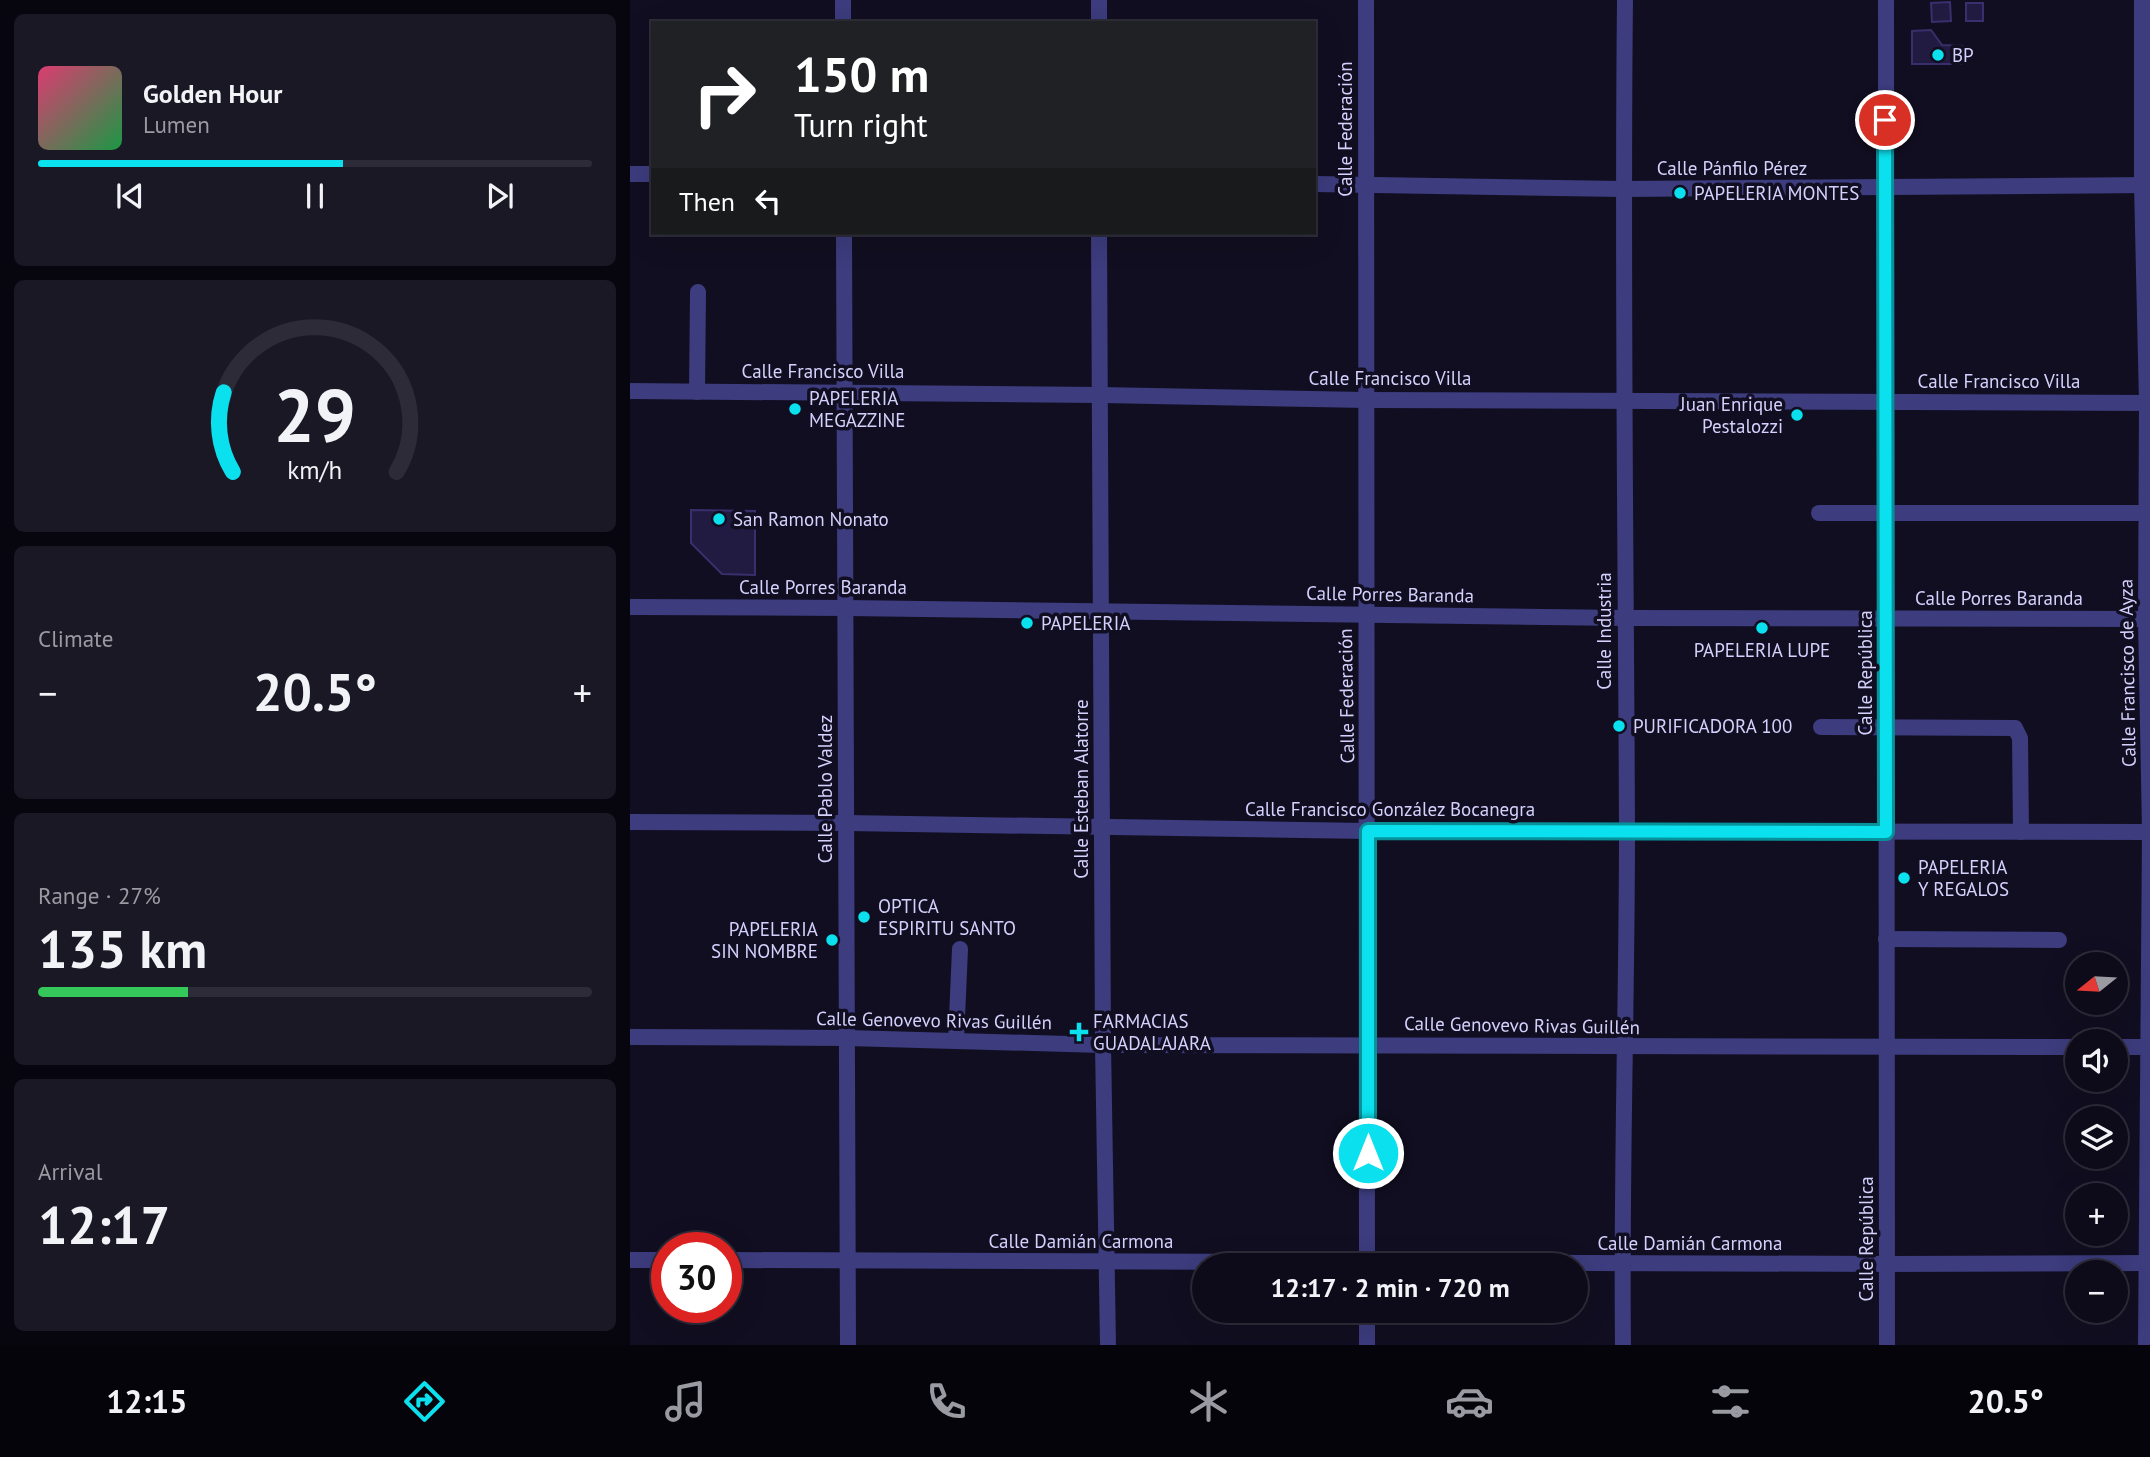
<!DOCTYPE html>
<meta charset="utf-8">
<style>
:root{--surface:#0d0a19;--page:#1b1826;--text:#f1f3f6;--muted:#9a9aa2;--line:#2d2b38;--accent:#0be1ee}
body{margin:0;font-family:"PT Sans",sans-serif;background:var(--page);color:var(--text);height:100vh;display:flex;flex-direction:column;font-size:26px;white-space:nowrap}
*{box-sizing:border-box;margin:0}
p{font-size:23px;color:var(--muted)}
.icon{flex:none;width:38px;height:38px;fill:none;stroke:currentColor;stroke-width:2;stroke-linecap:round;stroke-linejoin:round}
.map{position:relative;flex:1;overflow:hidden}
.panel{display:flex;flex-direction:column;gap:14px;padding:14px;background:#07060e;width:630px}
.panel>*{flex:none}
.banner{position:absolute;left:21px;top:21px;width:665px;height:214px;border-radius:0px;box-shadow:0 7px 28px #0002,0 0 0 2px var(--line);background:#202124;color:#fff;overflow:hidden}
.needle{width:46px;rotate:252deg}
.tools{position:absolute;left:1435px;top:952px;display:grid;gap:14px}
.tools a{display:grid;place-items:center;width:63px;height:63px;border-radius:50%;background:var(--surface);box-shadow:0 7px 28px #0002,0 0 0 2px var(--line);font-size:35px}
.speed{position:absolute;left:21px;top:1232px;display:flex;gap:14px;font-size:35px;font-weight:700;text-align:center}
.speed>*{display:grid;place-content:center;width:91px;height:91px;border-radius:50%;background:var(--surface);box-shadow:0 7px 28px #0002,0 0 0 2px var(--line);line-height:1}
.speed .limit{border:10px solid #d22;background:#fff;color:#111}
.pin{position:absolute;display:grid;place-items:center;width:60px;height:60px;color:#fff;margin:-30px;border:4px solid #fff;border-radius:50%;box-shadow:0 2px 7px #0007}
.me{position:absolute;width:77px;margin:-38px;rotate:0deg;stroke-linejoin:round;filter:drop-shadow(0 0 5px #0008)}
.turn{display:flex;align-items:center;gap:24px;height:147px;padding:0 28px;font-size:32px}
.turn .icon{width:91px;height:91px;stroke-width:2.5}
.turn b{display:block;font-size:49px;line-height:60px}
.then{display:flex;align-items:center;height:66px;padding:0 28px;background:#0003;gap:14px;font-size:26px}
.big{font-size:52px;font-weight:800;line-height:1.1}
.panel .card{flex:1;display:flex;flex-direction:column;justify-content:center;gap:10px;min-width:0;padding:0 24px;border-radius:10px;background:var(--page)}
.panel .dial{align-items:center;gap:0}
.dial svg{height:182px;overflow:visible;fill:none;stroke:var(--line);stroke-width:7;stroke-linecap:round;text-anchor:middle}
.dial text{fill:var(--text);stroke:none}
.song{display:flex;align-items:center;gap:21px}
.cover{width:84px;height:84px;border-radius:10px;background:linear-gradient(135deg,hsl(340 70% 55%),hsl(140 70% 35%))}
.played{height:7px;border-radius:4px;background:linear-gradient(90deg,var(--accent) 55%,var(--line) 55%)}
.keys{display:flex;justify-content:space-around;direction:ltr}
.heat{display:flex;justify-content:space-between;align-items:center;font-size:38px;direction:ltr}
.charge{height:10px;border-radius:5px;background:linear-gradient(90deg,#34c759 27%,var(--line) 0)}
.trip{position:absolute;left:562px;top:1253px;width:396px;height:70px;border-radius:35px;background:var(--surface);box-shadow:0 7px 28px #0002,0 0 0 2px var(--line);font-weight:800;line-height:70px;text-align:center}
.tabs{display:flex;height:112px;justify-content:space-around;align-items:center;background:#05040a;color:var(--muted)}
.tabs .icon{width:49px;height:49px}
.tabs .current{color:var(--accent)}
.tabs b{font-size:32px;color:var(--text)}
main{display:flex;flex:1;min-height:0}
.map>svg:first-child{display:block}
</style>
<main>
<section class="panel">
<div class="card">
<div class="song"><i class="cover"></i><div><b>Golden Hour</b><p>Lumen</p></div></div>
<div class="played"></div>
<div class="keys"><svg class="icon" aria-label="previous" viewBox="0 0 24 24"><path d="M18 5L8 12l10 7zM5 5v14"/></svg><svg class="icon" aria-label="pause" viewBox="0 0 24 24"><path d="M8 5v14M16 5v14"/></svg><svg class="icon" aria-label="next" viewBox="0 0 24 24"><path d="M6 5l10 7-10 7zM19 5v14"/></svg></div>
</div>
<div class="card dial"><svg viewBox="0 0 100 80">
<path d="M14 69A42 42 0 1 1 86 69"/>
<path d="M14 69A42 42 0 0 1 10 34" stroke="#0be1ee"/>
<text x="50" y="56" font-size="32" font-weight="700">29</text>
<text x="50" y="72" font-size="11">km/h</text>
</svg></div>
<div class="card"><p>Climate</p>
<div class="heat"><a>−</a><b class="big">20.5°</b><a>+</a></div>
</div>
<div class="card"><p>Range · 27%</p><b class="big">135 km</b><div class="charge"></div></div>
<div class="card"><p>Arrival</p><b class="big">12:17</b></div>
</section>
<div class="map">
<svg width="1520" height="1345" viewBox="0 0 1520 1345">
<rect width="100%" height="100%" fill="#110e21"/>
<!-- building -->
<g fill="#211b41" stroke="#382f6c" stroke-width="2">
<polygon points="1320,2 1321,21 1302,22 1301,3"/>
<rect x="1336" y="3" width="17" height="18"/>
<polygon points="1301,30 1312,45 1334,46 1334,64 1282,64 1282,31"/>
<polygon points="61,510 125,511 125,575 92,574 61,543"/>
</g>
<g fill="none" stroke-linecap="round" stroke-linejoin="round">
<!-- minor -->
<g stroke="#3c3c7e" stroke-width="16">
<polyline points="213,0 213,23"/>
<polyline points="736,0 737,1265"/>
<polyline points="1256,0 1257,1345"/>
<polyline points="1512,0 1512,185 1517,403 1516,619 1520,832 1516,1345"/>
<polyline points="469,23 469,0"/>
<polyline points="0,174 23,174"/>
<polyline points="684,184 993,189 1520,185"/>
<polyline points="214,233 218,1345"/>
<polyline points="469,233 473,1045 478,1345"/>
<polyline points="0,391 470,395 737,400 1520,403"/>
<polyline points="67,392 68,292"/>
<polyline points="1189,513 1520,513"/>
<polyline points="0,607 215,608 995,618 1520,619"/>
<polyline points="1191,727 1385,728 1390,738 1391,832"/>
<polyline points="0,822 216,823 738,831 1520,832"/>
<polyline points="1256,939 1429,940"/>
<polyline points="0,1037 217,1038 473,1045 1447,1047"/>
<polyline points="326,1041 330,949"/>
<polyline points="1486,1047 1520,1047"/>
<polyline points="0,1260 37,1260"/>
<polyline points="96,1260 1257,1264 1520,1263"/>
<polyline points="737,1311 737,1345"/>
<path d="M 993,1345 C 991,1174 997,1003 997,831 C 996,554 992,277 995,0"/>
</g>
</g>
<g fill="none" stroke-linecap="round" stroke-linejoin="round">
<defs>
<polyline id="route" points="738,1153 738,831 1256,832 1255,120"/>
</defs>
<!-- route casing -->
<use href="#route" stroke="#07929b" stroke-width="18"/>
<!-- route -->
<use href="#route" stroke="#0be1ee" stroke-width="12"/>
</g>
<!-- markers -->
<g fill="#0be1ee" stroke="#110e21" stroke-width="2.5">
<circle cx="1308" cy="55" r="7"/>
<circle cx="1050" cy="193" r="7"/>
<circle cx="165" cy="409" r="7"/>
<circle cx="1167" cy="415" r="7"/>
<circle cx="89" cy="519" r="7"/>
<circle cx="397" cy="623" r="7"/>
<circle cx="1132" cy="628" r="7"/>
<circle cx="989" cy="726" r="7"/>
<circle cx="1274" cy="878" r="7"/>
<circle cx="234" cy="917" r="7"/>
<circle cx="202" cy="940" r="7"/>
<path d="M445.5 1021.5h7v7h7v7h-7v7h-7v-7h-7v-7h7z"/>
</g>
<g text-anchor="middle" stroke-width="7" stroke-linejoin="round" paint-order="stroke">
<!-- poi labels -->
<g font-size="19" fill="#d4d1fd" stroke="#110e21" text-anchor="start">
<text x="1322" y="62">BP</text>
<text x="1064" y="200">PAPELERIA MONTES</text>
<text x="179" y="405">PAPELERIA<tspan x="179" dy="22">MEGAZZINE</tspan></text>
<text x="1153" y="411" text-anchor="end">Juan Enrique<tspan x="1153" dy="22">Pestalozzi</tspan></text>
<text x="103" y="526">San Ramon Nonato</text>
<text x="411" y="630">PAPELERIA</text>
<text x="1132" y="657" text-anchor="middle">PAPELERIA LUPE</text>
<text x="1003" y="733">PURIFICADORA 100</text>
<text x="1288" y="874">PAPELERIA<tspan x="1288" dy="22">Y REGALOS</tspan></text>
<text x="248" y="913">OPTICA<tspan x="248" dy="22">ESPIRITU SANTO</tspan></text>
<text x="188" y="936" text-anchor="end">PAPELERIA<tspan x="188" dy="22">SIN NOMBRE</tspan></text>
<text x="463" y="1028">FARMACIAS<tspan x="463" dy="22">GUADALAJARA</tspan></text>
</g>
<!-- street labels -->
<g font-size="19" fill="#d4d1fd" stroke="#110e21">
<text transform="translate(715 129) rotate(-90)" y="7">Calle Federación</text>
<text x="1102" y="175">Calle Pánfilo Pérez</text>
<text x="193" y="378">Calle Francisco Villa</text>
<text x="760" y="385">Calle Francisco Villa</text>
<text x="1369" y="388">Calle Francisco Villa</text>
<text x="193" y="594">Calle Porres Baranda</text>
<text transform="translate(760 594) rotate(1)" y="7">Calle Porres Baranda</text>
<text x="1369" y="605">Calle Porres Baranda</text>
<text transform="translate(974 631) rotate(-90)" y="7">Calle Industria</text>
<text transform="translate(1235 673) rotate(-90)" y="7">Calle República</text>
<text transform="translate(1497 673) rotate(-91)" y="7">Calle Francisco de Ayza</text>
<text transform="translate(716 696) rotate(-91)" y="7">Calle Federación</text>
<text transform="translate(195 789) rotate(-90)" y="7">Calle Pablo Valdez</text>
<text transform="translate(451 789) rotate(-90)" y="7">Calle Esteban Alatorre</text>
<text x="760" y="816">Calle Francisco González Bocanegra</text>
<text transform="translate(304 1020) rotate(1)" y="7">Calle Genovevo Rivas Guillén</text>
<text transform="translate(892 1025) rotate(1)" y="7">Calle Genovevo Rivas Guillén</text>
<text transform="translate(1236 1239) rotate(-90)" y="7">Calle República</text>
<text x="451" y="1248">Calle Damián Carmona</text>
<text x="1060" y="1250">Calle Damián Carmona</text>
</g>
</g>
</svg>
<div class="tools">
<a><svg class="needle" viewBox="-14 -14 28 28"><path d="M0-13l5 13h-10z" fill="#e53935"/><path d="M0 13l5-13h-10z" fill="#9a9aa2"/></svg></a>
<a><svg class="icon" aria-label="sound" viewBox="0 0 24 24"><path d="M4 9h4l5-4v14l-5-4H4zM17 9q2 3 0 6"/></svg></a>
<a><svg class="icon" aria-label="layers" viewBox="0 0 24 24"><path d="M12 4l9 5-9 5-9-5zM3 14l9 5 9-5"/></svg></a>
<a>+</a>
<a>−</a>
</div>
<div class="speed"><div class="limit">30</div></div>
<div class="pin" style="left:1255px;top:120px;background:#d93025"><svg class="icon" aria-label="arrive" viewBox="0 0 24 24"><path d="M6 21V4h12l-3 4 3 4H6"/></svg></div>
<svg class="me" style="left:738px;top:1153px" viewBox="-20 -20 40 40"><circle r="17" fill="#0be1ee" stroke="#fff" stroke-width="3"/><path d="M0-11L8 9 0 5-8 9z" fill="#fff"/></svg>
<div class="trip">12:17 · 2 min · 720 m</div>
<div class="banner">
<div class="turn"><svg class="icon" aria-label="right" viewBox="0 0 24 24"><path d="M7 20v-9h11M14 6l5 5-5 5"/></svg><div><b>150 m</b>Turn right</div></div>
<div class="then">Then<svg class="icon" aria-label="left" viewBox="0 0 24 24"><path d="M17 20v-9H6M10 6l-5 5 5 5"/></svg></div>
</div>
</div>
</main>
<nav class="tabs">
<b>12:15</b>
<svg class="icon current" aria-label="directions" viewBox="0 0 24 24"><path d="M12 3l9 9-9 9-9-9zM9 14v-3h6M13 9l2 2-2 2"/></svg>
<svg class="icon" aria-label="music" viewBox="0 0 24 24"><path d="M9 18V5l10-2v13"/><circle cx="6" cy="18" r="3"/><circle cx="16" cy="16" r="3"/></svg>
<svg class="icon" aria-label="phone" viewBox="0 0 24 24"><path d="M5 4h4l2 5-3 2q2 4 5 5l2-3 5 2v4C11 20 4 13 5 4z"/></svg>
<svg class="icon" aria-label="climate" viewBox="0 0 24 24"><path d="M12 3v18M4 7l16 10M4 17L20 7"/></svg>
<svg class="icon" aria-label="car" viewBox="0 0 24 24"><path d="M5 17H2v-5l4-1 3-4h7l3 4 3 1v5h-3M9 17h6M6 11h13"/><circle cx="7" cy="17" r="2"/><circle cx="17" cy="17" r="2"/></svg>
<svg class="icon" aria-label="filters" viewBox="0 0 24 24"><path d="M4 7h16M4 17h16"/><circle cx="9" cy="7" r="2"/><circle cx="15" cy="17" r="2"/></svg>
<b>20.5°</b>
</nav>
